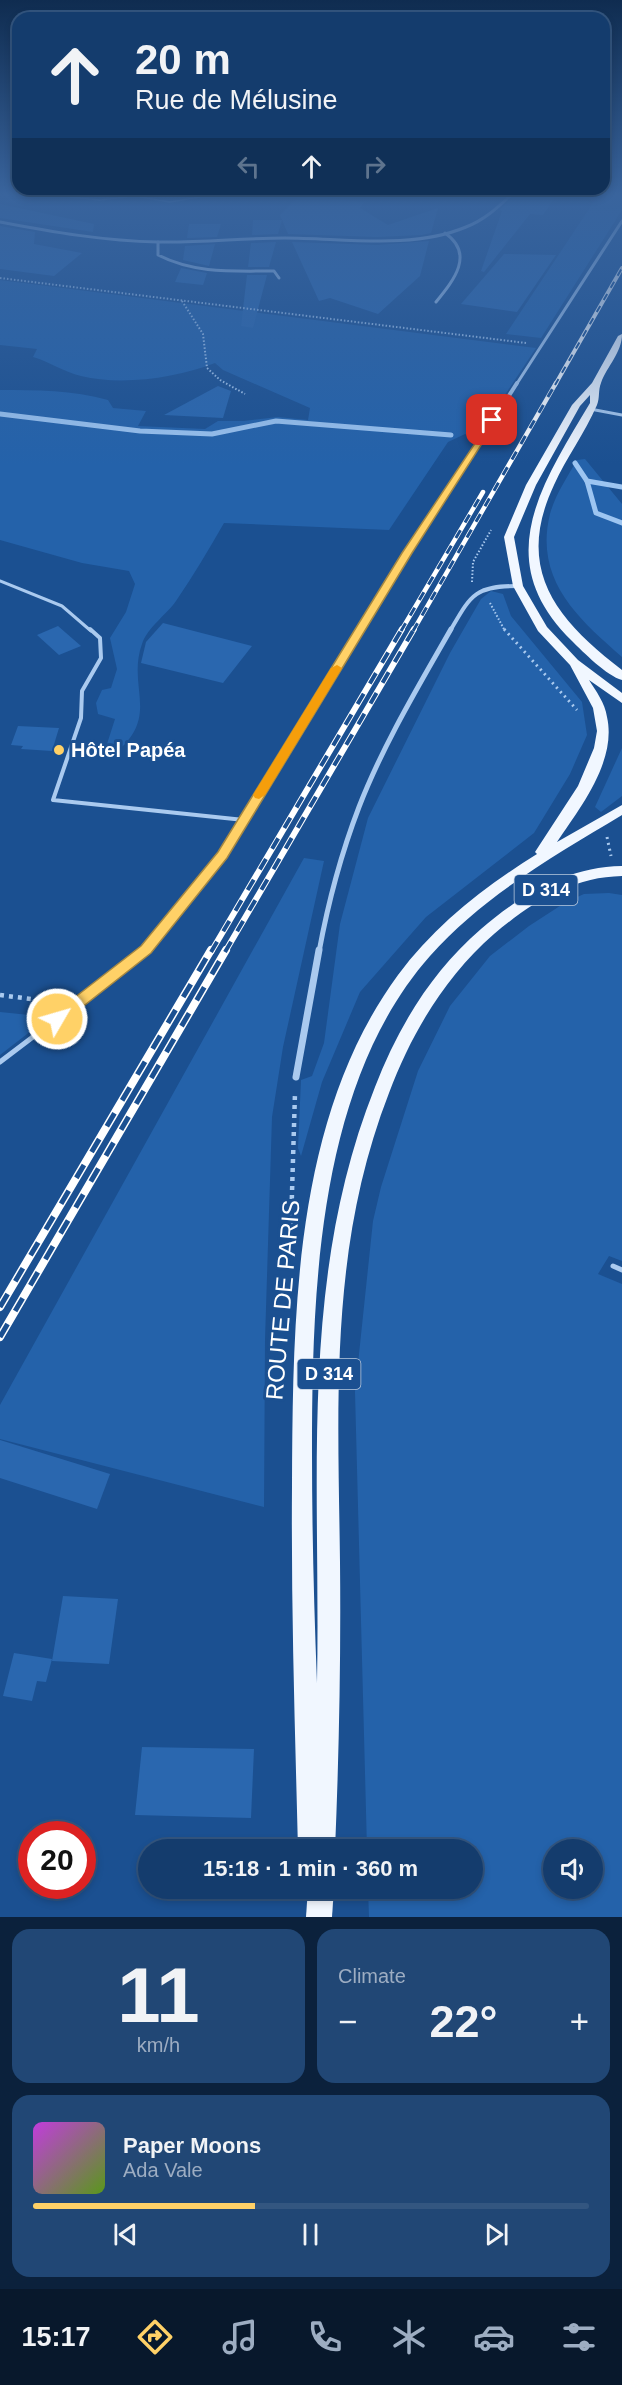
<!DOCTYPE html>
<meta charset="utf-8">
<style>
:root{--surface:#143c6d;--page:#214775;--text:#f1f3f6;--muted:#9dadc2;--line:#335680;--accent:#ffd167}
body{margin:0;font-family:Helvetica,sans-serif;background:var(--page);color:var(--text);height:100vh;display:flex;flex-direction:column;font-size:22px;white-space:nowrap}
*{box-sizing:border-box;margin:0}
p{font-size:20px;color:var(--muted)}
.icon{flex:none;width:33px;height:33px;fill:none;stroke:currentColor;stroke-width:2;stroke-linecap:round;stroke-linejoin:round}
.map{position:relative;height:1917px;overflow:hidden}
.drawer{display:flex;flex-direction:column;gap:12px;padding:12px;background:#0b213c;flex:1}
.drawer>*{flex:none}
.top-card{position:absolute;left:12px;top:12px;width:598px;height:183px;border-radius:18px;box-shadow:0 3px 9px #0003,0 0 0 2px var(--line);background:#143c6d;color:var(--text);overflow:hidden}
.controls{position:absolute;left:543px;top:1839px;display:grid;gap:12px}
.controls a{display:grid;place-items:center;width:60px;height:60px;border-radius:50%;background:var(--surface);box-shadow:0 3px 9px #0003,0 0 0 2px var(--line);font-size:30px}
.speed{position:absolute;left:18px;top:1821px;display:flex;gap:12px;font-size:30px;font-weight:700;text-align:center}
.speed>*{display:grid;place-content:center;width:78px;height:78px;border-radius:50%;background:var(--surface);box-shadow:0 3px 9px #0003,0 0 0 2px var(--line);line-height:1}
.speed .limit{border:9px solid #d22;background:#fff;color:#111}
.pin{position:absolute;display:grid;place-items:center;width:51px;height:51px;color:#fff;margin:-26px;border-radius:12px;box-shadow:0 3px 9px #0006}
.me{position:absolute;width:66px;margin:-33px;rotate:52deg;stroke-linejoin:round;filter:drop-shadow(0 0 4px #0008)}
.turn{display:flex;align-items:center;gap:21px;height:126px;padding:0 24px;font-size:27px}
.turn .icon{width:78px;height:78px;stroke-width:2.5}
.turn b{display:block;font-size:42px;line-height:51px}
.lanes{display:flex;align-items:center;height:57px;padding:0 24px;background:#0003;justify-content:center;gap:30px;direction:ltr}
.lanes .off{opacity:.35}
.big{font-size:45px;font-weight:800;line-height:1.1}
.drawer .card{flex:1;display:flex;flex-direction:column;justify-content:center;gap:9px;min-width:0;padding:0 21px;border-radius:18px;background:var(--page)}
.drawer .dial{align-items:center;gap:0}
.dial b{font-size:78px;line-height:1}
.song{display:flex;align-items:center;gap:18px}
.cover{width:72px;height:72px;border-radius:9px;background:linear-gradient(135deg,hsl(290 70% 55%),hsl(90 70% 35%))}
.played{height:6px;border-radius:3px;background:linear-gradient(90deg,var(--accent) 40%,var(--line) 40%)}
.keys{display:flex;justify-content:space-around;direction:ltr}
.heat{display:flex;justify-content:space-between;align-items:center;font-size:33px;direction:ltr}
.drawer .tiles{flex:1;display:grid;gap:12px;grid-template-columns:1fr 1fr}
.card:last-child{grid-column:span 2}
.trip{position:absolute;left:138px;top:1839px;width:345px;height:60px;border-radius:30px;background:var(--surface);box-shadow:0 3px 9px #0003,0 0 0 2px var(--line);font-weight:800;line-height:60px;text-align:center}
.menu{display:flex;height:96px;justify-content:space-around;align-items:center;background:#08182c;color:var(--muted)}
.menu .icon{width:42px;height:42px}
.menu .active{color:var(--accent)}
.menu b{font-size:27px;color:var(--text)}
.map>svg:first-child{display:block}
</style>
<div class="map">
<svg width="622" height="1917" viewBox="0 0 622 1917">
<rect width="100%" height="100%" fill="#1b5091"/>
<!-- green -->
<g fill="#2462aa" fill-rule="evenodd">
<polygon points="567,196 622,196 622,210 541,338 506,334 595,200"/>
<path d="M 0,280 L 536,348 L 477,437 L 465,434 L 448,442 L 389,530 L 224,523 C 209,549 193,576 176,601 C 167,614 147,628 142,644 C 127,686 159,714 119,750 L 107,744 L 115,719 L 98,714 L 96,703 L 102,690 L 111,688 L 117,669 L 110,638 L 126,612 L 135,584 L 129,571 L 82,563 L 0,540 L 0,390 C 36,390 73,390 108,400 L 113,408 L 146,411 L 138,426 L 205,429 L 218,421 L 244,421 L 278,417 L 308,420 L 310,408 L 223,370 L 215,363 C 177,378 121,386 81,376 C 64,372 50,362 33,357 L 37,349 L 0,345 Z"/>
<path d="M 585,459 L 622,504 L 622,657 C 577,618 534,579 550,514 C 555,495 568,476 577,460 Z"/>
<polygon points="491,591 503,594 511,616 582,702 587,735 570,774 534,833 426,917 360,992 322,1082 301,1156 298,1148 301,1080 312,1076 324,1043 340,924 368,818 450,653 481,599"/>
<polygon points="622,748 622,796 601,812 595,807"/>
<polygon points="304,858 324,861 283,1047 272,1117 265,1340 264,1507 0,1439 0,1405"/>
<path d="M 609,893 L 622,895 L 622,1261 L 609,1256 L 598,1274 L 622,1284 L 622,1917 L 369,1917 L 368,1889 L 472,1888 L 472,1850 L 367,1849 L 355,1392 L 373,1221 L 381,1187 L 418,1071 L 450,1006 L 490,956 L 529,926 L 566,902 L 584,894 ZM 554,1850 L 592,1850 L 592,1888 L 554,1888 Z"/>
<polygon points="0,1012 49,1017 0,1055"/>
</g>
<!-- water -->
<polygon fill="#123b6e" stroke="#9dc5f1" stroke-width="1.5" points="60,196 205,196 170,202 135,196 100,200"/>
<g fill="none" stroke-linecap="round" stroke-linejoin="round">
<!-- stream -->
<g stroke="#9dc5f1" stroke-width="5">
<polyline points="0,414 140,431 212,434 276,421 451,435"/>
<polyline points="575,463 587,481 622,487"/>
<polyline points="587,481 596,513 622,523"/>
</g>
</g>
<!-- building -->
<g fill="#2a67af">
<polygon points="299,196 364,202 360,208 388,225 438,208 431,233 422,235 377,237 288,234 280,215"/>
<polygon points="514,196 556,196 543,215 530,214 484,272 481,271 502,211 500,210"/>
<polygon points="0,204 94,224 93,232 0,218"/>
<polygon points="253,220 282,220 278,234 252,235"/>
<polygon points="189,224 221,224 217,237 187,238"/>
<polygon points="0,226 35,232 34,244 82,253 54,276 0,269"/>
<polygon points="429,241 420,276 378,314 330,298 319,301 292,242 377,245"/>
<polygon points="276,242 269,267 248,267 251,243"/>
<polygon points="215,244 209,266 183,260 185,246"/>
<polygon points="504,254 556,255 517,312 461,304"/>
<polygon points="181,268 207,273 203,285 175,282"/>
<polygon points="247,275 267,275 253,328 241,326"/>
<polygon points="218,386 231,391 223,418 164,415"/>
<polygon points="163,623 252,646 223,683 141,663 146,642"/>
<polygon points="58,626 81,646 59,655 37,635"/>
<polygon points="18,726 59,728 52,751 21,749 23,746 11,745"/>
<polygon points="0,1440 110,1474 97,1509 0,1478"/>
<polygon points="63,1596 118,1599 109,1664 52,1661"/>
<polygon points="14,1653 52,1659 46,1682 37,1681 32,1701 3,1696"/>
<polygon points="142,1747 254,1749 251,1818 135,1815"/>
</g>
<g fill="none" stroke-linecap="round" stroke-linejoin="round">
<!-- path-far2 -->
<g stroke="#aacaef" stroke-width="2" stroke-dasharray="1.5 2" stroke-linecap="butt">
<polyline points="0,278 526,343"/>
<polyline points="182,301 203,334 207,368 220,380 245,394"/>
<polyline points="472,582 473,562 491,530"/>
<polyline points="490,603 505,631"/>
</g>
<!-- path-far1 -->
<g stroke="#aacaef" stroke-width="3" stroke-dasharray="2 4" stroke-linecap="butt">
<polyline points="504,629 577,710"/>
<polyline points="607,837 611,856"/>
</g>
<!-- path -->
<g stroke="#aacaef" stroke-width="4.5" stroke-dasharray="4 5" stroke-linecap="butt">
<polyline points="0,995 54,1002"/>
<polyline points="291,1226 295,1093"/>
</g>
<!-- lane-far2 -->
<g stroke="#aacaef" stroke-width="3">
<polyline points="590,409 622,415"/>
<polyline points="0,581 62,606 91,631"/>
</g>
<!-- lane-far1 -->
<polyline stroke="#aacaef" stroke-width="4" points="90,629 100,638 101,658 82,691 81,718 53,800 244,820"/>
<!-- lane -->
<g stroke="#aacaef" stroke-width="5">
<polyline points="0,1062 125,967"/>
<polyline points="613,1266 622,1270"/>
</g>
<!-- street-far3 -->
<g stroke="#aacaef" stroke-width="3">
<path d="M 0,222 C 52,232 105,241 158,242 C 200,243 243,238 285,238 C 343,238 411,250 466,227 C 484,220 496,209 510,196"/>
<path d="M 158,242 L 158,255 C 195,274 234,271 274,271 L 279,278"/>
<path d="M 436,302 C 454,280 475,254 445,233"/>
<polyline points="516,385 622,221"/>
</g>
<!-- street-far2 -->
<g stroke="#aacaef" stroke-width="4">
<polyline points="360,631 517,383"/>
<path d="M 450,631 C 471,595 474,586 518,586"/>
</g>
<!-- street-far1 -->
<g stroke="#aacaef" stroke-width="5">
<polyline points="143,952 223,855 361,629"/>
<path d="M 319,952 C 328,903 341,854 359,807 C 383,745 418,687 451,629"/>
</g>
<!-- street -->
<g stroke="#aacaef" stroke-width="7">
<polyline points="125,967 145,950"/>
<polyline points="296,1077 319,950"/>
</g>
<!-- primary -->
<g fill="#f1f7ff" fill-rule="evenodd">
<path d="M 622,334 C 622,353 607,366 601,383 C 598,390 600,398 597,405 C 585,433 566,458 554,485 C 514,570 557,620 622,670 L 622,680 C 607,676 583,652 572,641 C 489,560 542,484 590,403 L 590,395 L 580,406 L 536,485 L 514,537 L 523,586 L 547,627 L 578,660 L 622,693 L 622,703 L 589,680 C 596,691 605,703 607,717 C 617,761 580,808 557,842 L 622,805 L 622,815 C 554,856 483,896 430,956 C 317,1084 312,1292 312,1454 C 312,1531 314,1607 317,1683 C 321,1481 298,1280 375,1087 C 398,1027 432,971 481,929 C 522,894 567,867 622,866 L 622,876 C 572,877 532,902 494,934 C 445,977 412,1032 389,1093 C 329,1247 338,1401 340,1562 C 341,1658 339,1754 335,1850 L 298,1850 C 295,1728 291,1607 292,1486 C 293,1317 293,1118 398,975 C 435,925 484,887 537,854 L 535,852 L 578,786 L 594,748 L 597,731 L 593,708 L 570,665 L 538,631 L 513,586 L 504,537 L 526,485 L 572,405 L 592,383 L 618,336 Z"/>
<polygon points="308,1888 334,1888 332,1917 306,1917"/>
</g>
<defs>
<polyline id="rail-far3" points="555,385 622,268"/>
<g id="rail-far2">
<polyline points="401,631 483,492"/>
<polyline points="413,631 556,383"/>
</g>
<g id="rail-far1">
<polyline points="211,952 402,629"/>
<polyline points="225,952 414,629"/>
</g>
<g id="rail">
<polyline points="0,1307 211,950"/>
<polyline points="0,1337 226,950"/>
</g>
</defs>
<!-- rail-far3 casing -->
<use href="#rail-far3" stroke="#fff" stroke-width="4"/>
<!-- rail-far2 casing -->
<use href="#rail-far2" stroke="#fff" stroke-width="4.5"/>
<!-- rail-far1 casing -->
<use href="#rail-far1" stroke="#fff" stroke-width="6"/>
<!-- rail casing -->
<use href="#rail" stroke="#fff" stroke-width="8"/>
<!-- rail-far3 -->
<use href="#rail-far3" stroke="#1b5091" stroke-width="2" stroke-dasharray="7" stroke-linecap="butt"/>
<!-- rail-far2 -->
<use href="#rail-far2" stroke="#1b5091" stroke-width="3" stroke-dasharray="9" stroke-linecap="butt"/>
<!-- rail-far1 -->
<use href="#rail-far1" stroke="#1b5091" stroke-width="4" stroke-dasharray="12" stroke-linecap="butt"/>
<!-- rail -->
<use href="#rail" stroke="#1b5091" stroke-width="5" stroke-dasharray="15" stroke-linecap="butt"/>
</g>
<!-- sky -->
<linearGradient id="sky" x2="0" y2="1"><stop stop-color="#0f2c50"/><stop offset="0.42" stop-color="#39649d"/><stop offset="1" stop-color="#39649d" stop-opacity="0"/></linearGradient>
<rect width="622" height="464" fill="url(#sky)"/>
<!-- route -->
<polygon fill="#ffd167" stroke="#a68843" stroke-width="1.5" points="492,418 497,420 412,553 227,858 151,953 62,1023 52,1023 52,1015 141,946 218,852 402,553"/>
<!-- slow -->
<polygon fill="#f59e0b" points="337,665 342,668 265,795 259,799 255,798 253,795 331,668"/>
<!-- markers -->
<circle fill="#ffd167" stroke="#1b5091" stroke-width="2" cx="59" cy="750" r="6"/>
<g text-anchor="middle" stroke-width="6" stroke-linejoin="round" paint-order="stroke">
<!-- shield labels -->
<g fill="#1b5091" stroke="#bbcade" stroke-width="1.5">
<rect x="514.5" y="875" width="63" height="30" rx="4.5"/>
<rect x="297.5" y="1359" width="63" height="30" rx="4.5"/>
</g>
<g font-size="18" font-weight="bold" fill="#fff">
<text x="546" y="896">D 314</text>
<text x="329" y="1380">D 314</text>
</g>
<!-- poi labels -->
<g font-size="20" font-weight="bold" fill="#fff" stroke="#1b5091" text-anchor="start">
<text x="71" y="757">Hôtel Papéa</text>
</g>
<!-- near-street labels -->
<g font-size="24" fill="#fff" stroke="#1b5091">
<text transform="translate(283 1300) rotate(-85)" y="8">ROUTE DE PARIS</text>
</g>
</g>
</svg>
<div class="controls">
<a><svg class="icon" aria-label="sound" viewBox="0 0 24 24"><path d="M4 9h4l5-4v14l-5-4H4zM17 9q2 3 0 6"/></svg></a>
</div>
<div class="speed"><div class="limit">20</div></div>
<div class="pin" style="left:492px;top:420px;background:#d93025"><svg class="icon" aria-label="arrive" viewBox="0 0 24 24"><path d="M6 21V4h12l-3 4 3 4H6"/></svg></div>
<svg class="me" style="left:57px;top:1019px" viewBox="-20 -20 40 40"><circle r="17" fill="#ffd167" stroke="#fff" stroke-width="3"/><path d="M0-11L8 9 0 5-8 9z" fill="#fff"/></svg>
<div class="trip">15:18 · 1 min · 360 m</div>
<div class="top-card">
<div class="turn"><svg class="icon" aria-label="ahead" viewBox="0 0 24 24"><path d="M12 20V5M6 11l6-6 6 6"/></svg><div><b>20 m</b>Rue de Mélusine</div></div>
<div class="lanes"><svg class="icon off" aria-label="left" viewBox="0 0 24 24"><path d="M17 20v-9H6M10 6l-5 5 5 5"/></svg><svg class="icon" aria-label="ahead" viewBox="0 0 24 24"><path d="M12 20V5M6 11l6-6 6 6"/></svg><svg class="icon off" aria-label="right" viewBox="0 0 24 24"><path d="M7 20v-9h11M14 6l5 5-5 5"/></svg></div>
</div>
</div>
<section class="drawer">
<div class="tiles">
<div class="card dial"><b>11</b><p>km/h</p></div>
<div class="card"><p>Climate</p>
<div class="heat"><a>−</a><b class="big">22°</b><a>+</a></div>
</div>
<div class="card">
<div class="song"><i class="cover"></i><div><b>Paper Moons</b><p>Ada Vale</p></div></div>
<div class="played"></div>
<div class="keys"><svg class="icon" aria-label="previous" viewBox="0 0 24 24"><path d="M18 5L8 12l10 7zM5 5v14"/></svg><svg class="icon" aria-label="pause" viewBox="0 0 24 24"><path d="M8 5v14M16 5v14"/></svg><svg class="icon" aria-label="next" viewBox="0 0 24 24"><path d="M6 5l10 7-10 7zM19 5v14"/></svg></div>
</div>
</div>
</section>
<nav class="menu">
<b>15:17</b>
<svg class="icon active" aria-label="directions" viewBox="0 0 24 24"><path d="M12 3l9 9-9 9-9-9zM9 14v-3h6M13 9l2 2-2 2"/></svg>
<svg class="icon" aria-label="music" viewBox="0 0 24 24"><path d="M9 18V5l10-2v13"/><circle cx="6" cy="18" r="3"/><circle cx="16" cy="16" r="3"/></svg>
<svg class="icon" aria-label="phone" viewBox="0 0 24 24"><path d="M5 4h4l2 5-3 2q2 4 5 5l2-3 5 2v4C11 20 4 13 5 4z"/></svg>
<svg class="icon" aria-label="climate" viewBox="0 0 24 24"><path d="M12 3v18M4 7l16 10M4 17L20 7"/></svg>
<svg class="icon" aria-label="car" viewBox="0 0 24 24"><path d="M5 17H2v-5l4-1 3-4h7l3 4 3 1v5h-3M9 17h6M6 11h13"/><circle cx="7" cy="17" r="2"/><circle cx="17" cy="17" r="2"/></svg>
<svg class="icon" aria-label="filters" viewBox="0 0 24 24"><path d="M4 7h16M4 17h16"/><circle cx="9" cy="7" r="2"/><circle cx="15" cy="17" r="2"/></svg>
</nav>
